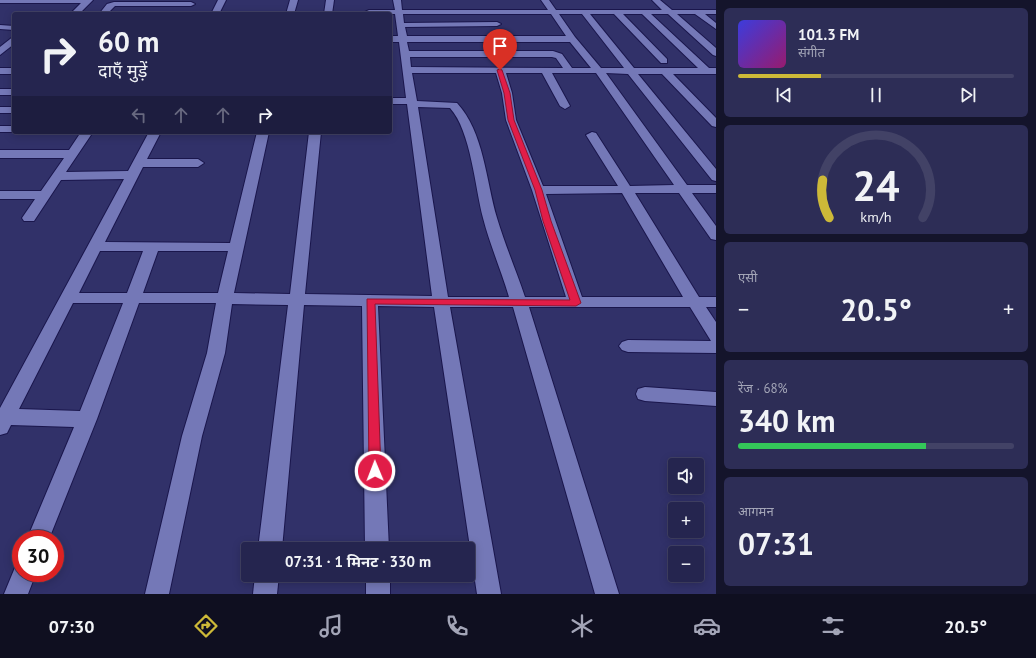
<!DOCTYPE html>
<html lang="hi">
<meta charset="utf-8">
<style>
:root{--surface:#25254f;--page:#2d2d56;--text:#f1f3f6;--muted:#a3a5b7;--line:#424266;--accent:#cdb938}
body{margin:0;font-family:"PT Sans","Noto Sans Devanagari",sans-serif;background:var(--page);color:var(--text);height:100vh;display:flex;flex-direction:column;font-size:15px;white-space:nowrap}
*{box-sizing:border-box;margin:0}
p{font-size:13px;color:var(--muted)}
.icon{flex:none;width:22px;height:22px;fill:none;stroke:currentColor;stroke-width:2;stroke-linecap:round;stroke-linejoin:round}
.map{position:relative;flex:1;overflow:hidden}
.side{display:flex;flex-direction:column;gap:8px;padding:8px;background:#14142b;width:320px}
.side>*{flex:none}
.banner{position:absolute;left:12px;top:12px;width:380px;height:122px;border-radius:4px;box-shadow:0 2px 10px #0003,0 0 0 1px var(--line);background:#25254f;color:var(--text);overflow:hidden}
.buttons{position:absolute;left:668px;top:458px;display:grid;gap:8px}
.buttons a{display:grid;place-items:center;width:36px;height:36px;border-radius:4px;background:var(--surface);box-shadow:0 2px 10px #0003,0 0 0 1px var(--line);font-size:20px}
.speed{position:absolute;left:12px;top:530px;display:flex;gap:8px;font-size:20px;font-weight:700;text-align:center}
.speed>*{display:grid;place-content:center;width:52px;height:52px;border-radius:50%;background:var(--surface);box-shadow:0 2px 10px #0003,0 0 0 1px var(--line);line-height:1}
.speed .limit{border:6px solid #d22;background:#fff;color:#111}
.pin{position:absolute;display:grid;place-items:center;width:34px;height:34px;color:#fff;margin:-41px -17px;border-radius:50% 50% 50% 0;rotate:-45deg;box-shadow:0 0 4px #0007}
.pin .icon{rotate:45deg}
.me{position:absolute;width:44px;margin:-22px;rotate:359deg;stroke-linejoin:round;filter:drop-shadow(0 0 3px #0008)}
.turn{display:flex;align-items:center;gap:14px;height:84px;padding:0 20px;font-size:18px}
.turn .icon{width:52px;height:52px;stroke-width:2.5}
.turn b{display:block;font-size:28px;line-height:34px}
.lanes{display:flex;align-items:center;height:38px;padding:0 20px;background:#0003;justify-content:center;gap:20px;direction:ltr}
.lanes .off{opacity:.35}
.big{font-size:30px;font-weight:700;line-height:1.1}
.side .widget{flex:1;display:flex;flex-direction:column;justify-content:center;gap:6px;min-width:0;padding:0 14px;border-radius:6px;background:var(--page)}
.side .dial{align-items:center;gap:0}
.dial svg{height:104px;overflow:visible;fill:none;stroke:var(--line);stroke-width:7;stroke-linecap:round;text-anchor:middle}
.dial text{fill:var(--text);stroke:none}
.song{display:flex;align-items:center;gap:12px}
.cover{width:48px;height:48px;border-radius:6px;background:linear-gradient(135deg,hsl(240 70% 55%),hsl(320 70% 35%))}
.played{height:4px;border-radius:2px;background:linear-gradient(90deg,var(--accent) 30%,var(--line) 30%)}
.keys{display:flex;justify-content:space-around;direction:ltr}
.heat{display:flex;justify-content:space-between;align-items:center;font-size:22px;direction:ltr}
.charge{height:6px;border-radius:3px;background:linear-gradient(90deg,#34c759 68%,var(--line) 0)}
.trip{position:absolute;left:241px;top:542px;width:234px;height:40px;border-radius:4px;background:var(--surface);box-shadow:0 2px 10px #0003,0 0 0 1px var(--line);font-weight:700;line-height:40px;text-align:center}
.dock{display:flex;height:64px;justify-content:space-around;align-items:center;background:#0f0f20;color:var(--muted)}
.dock .icon{width:28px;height:28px}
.dock .selected{color:var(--accent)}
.dock b{font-size:18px;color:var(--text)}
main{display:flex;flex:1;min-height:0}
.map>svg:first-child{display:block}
</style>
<main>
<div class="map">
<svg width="716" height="594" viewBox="0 0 716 594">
<rect width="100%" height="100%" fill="#313169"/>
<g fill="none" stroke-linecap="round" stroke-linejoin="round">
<defs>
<g id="street">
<polygon points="0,0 93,0 79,14 70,14 81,3 0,3"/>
<polygon points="218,0 226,0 219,14 211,14"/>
<polygon points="290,0 298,0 294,14 286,14"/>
<polygon points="326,0 334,0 332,14 324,14"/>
<path d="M 393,0 L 401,0 L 402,10 L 548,10 L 541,0 L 549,0 L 556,10 L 662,10 L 652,0 L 660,0 L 672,10 L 716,10 L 716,14 L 705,14 L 716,23 L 716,29 L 695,14 L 677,14 L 716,48 L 716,56 L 713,55 L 668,14 L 651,14 L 709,68 L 716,68 L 716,74 L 673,74 L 716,118 L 716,127 L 712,126 L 662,74 L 638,74 L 716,169 L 716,181 L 712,180 L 628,74 L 606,73 L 687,185 L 716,185 L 716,193 L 692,193 L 716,226 L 716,240 L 711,239 L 679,193 L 635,193 L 699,297 L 716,297 L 716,307 L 706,307 L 716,322 L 716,353 L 628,352 L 622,350 L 619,346 L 622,342 L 628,340 L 711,341 L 690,307 L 529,307 L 619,594 L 595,594 L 513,307 L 450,307 L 501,594 L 477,594 L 434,307 L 378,306 L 389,549 L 365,549 L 362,306 L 304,305 L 282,549 L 258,549 L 288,305 L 232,304 L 225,353 L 202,436 L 169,594 L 145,594 L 182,436 L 207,353 L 216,303 L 139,303 L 97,419 L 49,539 L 27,539 L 74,427 L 11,425 L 7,433 L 0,435 L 0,408 L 124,179 L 61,180 L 34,221 L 24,221 L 22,218 L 35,199 L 0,199 L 0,191 L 41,191 L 64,158 L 0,158 L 0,150 L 69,150 L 81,132 L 93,132 L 66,172 L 128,171 L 149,132 L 161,132 L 147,159 L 198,159 L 204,163 L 198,167 L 143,167 L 105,242 L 230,243 L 257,132 L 269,132 L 234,293 L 290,294 L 309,132 L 321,132 L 305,294 L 432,296 L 407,104 L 390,104 L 390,98 L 406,98 L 399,42 L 390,42 L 390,36 L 398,36 L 395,14 L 368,14 L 365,12 L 369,10 L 395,10 ZM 403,14 L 551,14 L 566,36 L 407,36 L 405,27 L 497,26 L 501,24 L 497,22 L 404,23 ZM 559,14 L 582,14 L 624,68 L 601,68 L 575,37 ZM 590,14 L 614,14 L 661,63 L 667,63 L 667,59 L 623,14 L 642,14 L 698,68 L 634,68 ZM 407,42 L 570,42 L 591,68 L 572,68 L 562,54 L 553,51 L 409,51 ZM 410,57 L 552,57 L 556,58 L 563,68 L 411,67 ZM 412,73 L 496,73 L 502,93 L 506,120 L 532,190 L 566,297 L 525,297 C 516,270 505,245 497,218 C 486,181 484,132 457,103 L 417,101 ZM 506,73 L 542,73 L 560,106 L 565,109 L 570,106 L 552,73 L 596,73 L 674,185 L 630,186 L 596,133 L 592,132 L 586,135 L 618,186 L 543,186 L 516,120 L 512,93 ZM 418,107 L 450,108 C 471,131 475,188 483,218 C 490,245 501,270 509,297 L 448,297 ZM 622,193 L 683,297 L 582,297 L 546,194 ZM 100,251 L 143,251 L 127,293 L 79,293 ZM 158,251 L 228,251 L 218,293 L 143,293 ZM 73,303 L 123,303 L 80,411 L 19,409 Z"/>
<polygon points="114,2 191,2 195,4 191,6 115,6 107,14 99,14 107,4"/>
<polygon points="0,25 14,26 14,30 0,29"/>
<polygon points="14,36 14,44 0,55 0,47"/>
<rect x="0" y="68" width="14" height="6"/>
<rect x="0" y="89" width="14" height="6"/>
<rect x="0" y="107" width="14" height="6"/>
<polygon points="0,126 14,126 15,132 0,132"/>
<polygon points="645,387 716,392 716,406 645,401 638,399 636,394 638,389"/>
<polygon points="21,562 21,573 36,573 28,594 4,594 16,565"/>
<polygon points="255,575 279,575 277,594 253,594"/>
<rect x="366" y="575" width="24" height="19"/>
</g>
</defs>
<!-- street casing -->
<use href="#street" stroke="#1a164c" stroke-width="2"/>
<!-- street -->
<use href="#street" fill="#7478b7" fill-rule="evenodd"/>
</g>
<!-- route -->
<polygon fill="#e11d48" stroke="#92132f" points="500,69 502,70 510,93 514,120 542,190 551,221 581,303 576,306 375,304 381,471 379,475 375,477 370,475 369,471 367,299 570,300 543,221 535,190 508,120 504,93 497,70"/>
</svg>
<div class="buttons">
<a><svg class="icon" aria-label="sound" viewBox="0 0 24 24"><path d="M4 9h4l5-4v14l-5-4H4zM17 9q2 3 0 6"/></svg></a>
<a>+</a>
<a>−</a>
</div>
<div class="speed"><div class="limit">30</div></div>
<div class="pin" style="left:500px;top:70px;background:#d93025"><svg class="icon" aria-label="arrive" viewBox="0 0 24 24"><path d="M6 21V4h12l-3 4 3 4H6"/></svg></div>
<svg class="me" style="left:375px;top:471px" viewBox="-20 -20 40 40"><circle r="17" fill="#e11d48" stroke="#fff" stroke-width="3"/><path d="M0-11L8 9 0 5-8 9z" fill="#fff"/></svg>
<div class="trip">07:31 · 1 मिनट · 330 m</div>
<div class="banner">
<div class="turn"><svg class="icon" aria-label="right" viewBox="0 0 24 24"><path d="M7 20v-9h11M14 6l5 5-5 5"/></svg><div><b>60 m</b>दाएँ मुड़ें</div></div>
<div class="lanes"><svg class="icon off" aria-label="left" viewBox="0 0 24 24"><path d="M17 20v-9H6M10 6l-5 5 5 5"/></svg><svg class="icon off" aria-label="ahead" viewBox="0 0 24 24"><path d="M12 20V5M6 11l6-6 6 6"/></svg><svg class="icon off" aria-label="ahead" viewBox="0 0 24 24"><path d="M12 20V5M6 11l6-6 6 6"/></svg><svg class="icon" aria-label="right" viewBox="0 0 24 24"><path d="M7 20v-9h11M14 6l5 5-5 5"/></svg></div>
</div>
</div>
<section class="side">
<div class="widget">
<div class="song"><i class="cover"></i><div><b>101.3 FM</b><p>संगीत</p></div></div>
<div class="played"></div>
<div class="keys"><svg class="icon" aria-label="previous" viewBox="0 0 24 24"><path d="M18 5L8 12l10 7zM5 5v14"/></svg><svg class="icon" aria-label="pause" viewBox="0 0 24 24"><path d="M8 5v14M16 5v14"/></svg><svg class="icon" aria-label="next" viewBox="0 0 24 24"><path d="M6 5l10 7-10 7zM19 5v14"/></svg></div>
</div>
<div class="widget dial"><svg viewBox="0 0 100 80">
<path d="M14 69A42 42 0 1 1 86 69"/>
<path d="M14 69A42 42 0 0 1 9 40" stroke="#cdb938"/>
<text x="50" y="56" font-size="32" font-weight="700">24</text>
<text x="50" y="72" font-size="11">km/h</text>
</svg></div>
<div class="widget"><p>एसी</p>
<div class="heat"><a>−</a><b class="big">20.5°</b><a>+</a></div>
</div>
<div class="widget"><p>रेंज · 68%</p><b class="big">340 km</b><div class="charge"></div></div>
<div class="widget"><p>आगमन</p><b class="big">07:31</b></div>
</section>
</main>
<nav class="dock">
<b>07:30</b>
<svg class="icon selected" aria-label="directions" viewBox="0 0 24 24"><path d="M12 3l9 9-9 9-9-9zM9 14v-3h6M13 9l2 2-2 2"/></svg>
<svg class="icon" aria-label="music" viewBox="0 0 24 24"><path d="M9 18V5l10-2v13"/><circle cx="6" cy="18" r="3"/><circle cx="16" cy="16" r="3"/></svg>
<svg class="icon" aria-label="phone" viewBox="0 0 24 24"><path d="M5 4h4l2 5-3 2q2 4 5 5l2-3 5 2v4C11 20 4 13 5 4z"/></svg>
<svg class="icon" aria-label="climate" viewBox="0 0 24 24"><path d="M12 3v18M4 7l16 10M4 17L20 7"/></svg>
<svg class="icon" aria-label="car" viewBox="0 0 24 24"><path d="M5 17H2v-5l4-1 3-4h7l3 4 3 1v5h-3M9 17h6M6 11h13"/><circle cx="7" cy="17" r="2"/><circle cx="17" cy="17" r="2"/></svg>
<svg class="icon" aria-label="filters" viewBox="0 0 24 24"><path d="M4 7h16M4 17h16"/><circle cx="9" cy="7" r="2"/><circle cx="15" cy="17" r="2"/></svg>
<b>20.5°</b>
</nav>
